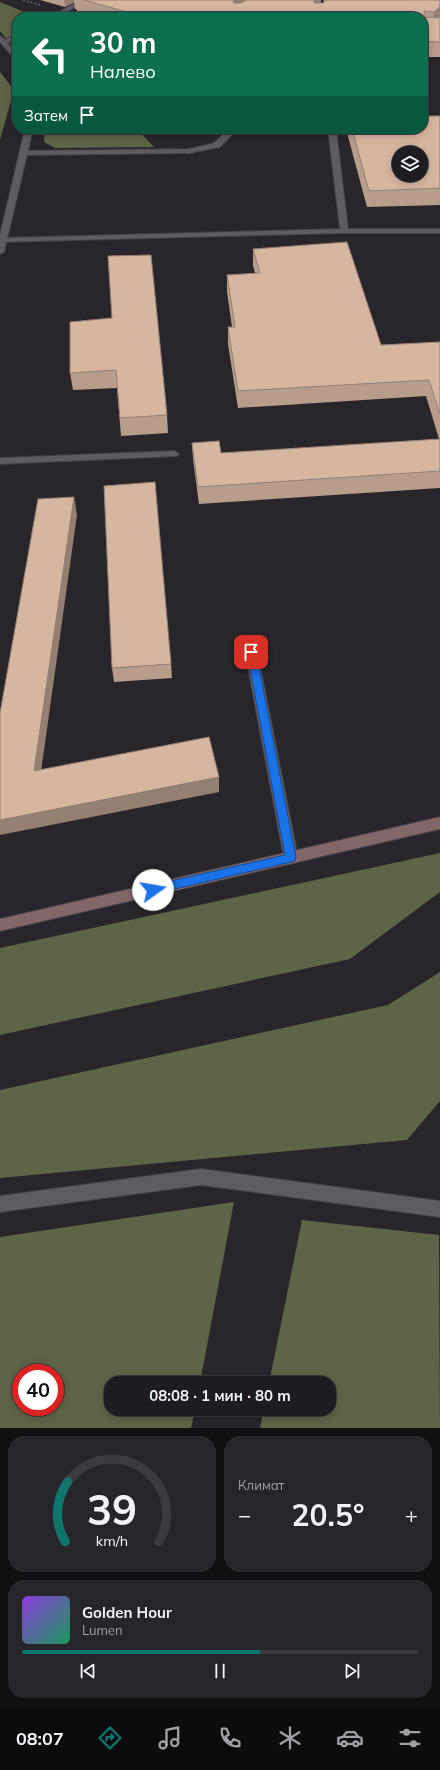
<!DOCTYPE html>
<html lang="ru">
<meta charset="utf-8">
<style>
:root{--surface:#1e1c20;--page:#262529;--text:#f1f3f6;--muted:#a1a1a5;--line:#3c3a3e;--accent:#0f766e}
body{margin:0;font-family:Mulish,sans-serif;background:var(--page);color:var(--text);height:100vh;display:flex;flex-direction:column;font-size:15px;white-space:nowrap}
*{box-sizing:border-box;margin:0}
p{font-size:13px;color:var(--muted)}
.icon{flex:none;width:22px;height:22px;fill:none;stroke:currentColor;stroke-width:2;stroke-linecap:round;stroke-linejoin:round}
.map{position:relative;height:1428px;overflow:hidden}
.details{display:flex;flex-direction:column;gap:8px;padding:8px;background:#100f12;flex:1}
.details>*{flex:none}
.top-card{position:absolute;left:12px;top:12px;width:416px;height:122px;border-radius:16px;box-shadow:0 2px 10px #0003,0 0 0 1px var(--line);background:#0b6e4f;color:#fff;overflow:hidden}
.controls{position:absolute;left:392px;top:146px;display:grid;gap:8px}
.controls a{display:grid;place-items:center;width:36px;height:36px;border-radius:50%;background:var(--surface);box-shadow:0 2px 10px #0003,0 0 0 1px var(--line);font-size:20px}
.speed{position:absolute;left:12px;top:1364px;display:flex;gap:8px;font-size:20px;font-weight:700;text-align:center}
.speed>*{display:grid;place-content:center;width:52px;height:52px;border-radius:50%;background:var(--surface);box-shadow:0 2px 10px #0003,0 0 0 1px var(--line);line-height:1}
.speed .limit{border:6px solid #d22;background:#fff;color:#111}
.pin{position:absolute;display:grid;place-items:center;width:34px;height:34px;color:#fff;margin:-17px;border-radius:8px;box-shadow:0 2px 6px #0006}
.me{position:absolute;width:44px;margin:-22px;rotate:77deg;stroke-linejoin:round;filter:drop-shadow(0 0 3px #0008)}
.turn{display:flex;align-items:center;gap:14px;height:84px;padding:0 12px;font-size:18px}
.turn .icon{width:52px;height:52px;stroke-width:2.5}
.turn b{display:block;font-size:28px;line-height:34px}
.then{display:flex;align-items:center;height:38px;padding:0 12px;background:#0003;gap:8px;font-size:15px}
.big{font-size:30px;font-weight:700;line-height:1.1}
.details .widget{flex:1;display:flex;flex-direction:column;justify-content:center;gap:6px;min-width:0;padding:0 14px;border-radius:16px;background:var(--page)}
.details .dial{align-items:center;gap:0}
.dial svg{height:104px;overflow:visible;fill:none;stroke:var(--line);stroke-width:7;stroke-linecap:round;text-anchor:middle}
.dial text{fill:var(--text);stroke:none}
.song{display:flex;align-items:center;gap:12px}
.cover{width:48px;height:48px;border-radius:6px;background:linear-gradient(135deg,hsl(270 70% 55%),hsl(150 70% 35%))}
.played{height:4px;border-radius:2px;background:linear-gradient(90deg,var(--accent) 60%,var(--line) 60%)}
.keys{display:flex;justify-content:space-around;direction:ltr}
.heat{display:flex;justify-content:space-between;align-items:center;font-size:22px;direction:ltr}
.details .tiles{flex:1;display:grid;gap:8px;grid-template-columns:1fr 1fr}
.widget:last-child{grid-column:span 2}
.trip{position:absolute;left:104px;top:1376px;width:232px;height:40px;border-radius:16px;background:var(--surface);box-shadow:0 2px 10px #0003,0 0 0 1px var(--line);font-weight:700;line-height:40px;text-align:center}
.tabs{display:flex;height:64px;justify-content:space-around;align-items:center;background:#0c0b0d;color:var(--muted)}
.tabs .icon{width:28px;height:28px}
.tabs .current{color:var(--accent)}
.tabs b{font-size:18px;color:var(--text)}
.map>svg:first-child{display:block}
</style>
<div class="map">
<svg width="440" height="1428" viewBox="0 0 440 1428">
<rect width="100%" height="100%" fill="#28252b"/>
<!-- forest -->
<g fill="#5e6446" fill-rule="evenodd">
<polygon points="0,2 22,11 26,17 17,17 17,52 0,31"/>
<polygon points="0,72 14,90 0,140"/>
<polygon points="45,129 137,129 154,147 55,148 44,142"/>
<polygon points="440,853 440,892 350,959 0,1035 0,948"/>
<polygon points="440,972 440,1101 407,1140 0,1178 0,1090 388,1005"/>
<path d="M 234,1202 L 200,1383 L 111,1383 L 111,1409 L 195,1409 L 191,1428 L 0,1428 L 0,1237 ZM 21,1373 L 55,1373 L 55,1407 L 21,1407 Z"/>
<polygon points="302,1220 439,1235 440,1428 260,1428 264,1409 329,1409 329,1383 269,1383"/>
</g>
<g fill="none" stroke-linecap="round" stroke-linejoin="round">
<defs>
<g id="lane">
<polygon points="80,0 88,0 58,17 50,17"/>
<polygon points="17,34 17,38 4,44 1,42"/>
<polygon points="229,129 237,129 220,147 190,153 23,155 19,153 23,151 190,149 214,143"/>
<polygon points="328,129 336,129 348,229 440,229 440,233 344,233 0,242 0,238 3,238 340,229"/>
<polygon points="174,451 179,454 177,456 0,464 0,458"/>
<polygon points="251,646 255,648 257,651 298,858 296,862 291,864 286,862 284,858 245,651 247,648"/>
<polygon points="201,1169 440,1201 440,1217 201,1185 0,1212 0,1196"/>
</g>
<g id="street">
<polygon points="0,36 2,37 17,54 17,60 15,59 0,42"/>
<polygon points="25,129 33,129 4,252 0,254 0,235"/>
</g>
<polygon id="secondary" points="440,817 440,829 0,931 0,919"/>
</defs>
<!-- lane casing -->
<use href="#lane" stroke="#434045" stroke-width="2"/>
<!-- street casing -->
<use href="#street" stroke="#434045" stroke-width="2"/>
<!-- secondary casing -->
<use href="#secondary" stroke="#434045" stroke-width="2"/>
<!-- path -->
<polyline stroke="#6b686d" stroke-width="1.5" stroke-dasharray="2 2" stroke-linecap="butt" points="23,0 40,5"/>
<!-- lane -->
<use href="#lane" fill="#5f5b62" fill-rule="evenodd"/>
<!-- street -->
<use href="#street" fill="#5f5b62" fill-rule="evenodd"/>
<!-- secondary -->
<use href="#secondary" fill="#82666a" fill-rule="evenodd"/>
</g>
<!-- wall -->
<g fill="#b79d8a">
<polygon points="40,0 321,0 320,3 323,3 324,2 323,0 440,0 440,57 423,57 423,17 92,17 77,13 77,10 75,9 74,2 65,7"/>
<polygon points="440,116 440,205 367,207 346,129 423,129"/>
<rect x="160" y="129" width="54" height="1"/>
<polygon points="253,249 381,345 440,342 440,488 199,504 193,459 192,443 221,453 439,439 426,396 238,408 228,344 228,327 232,327 227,292 227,275 255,273 253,265"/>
<polygon points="70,322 167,415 168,433 121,436 117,388 73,390 70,373"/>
<polygon points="171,664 172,678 114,682 112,668"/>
</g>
<!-- shaded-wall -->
<g fill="#957f71">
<polygon points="64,0 74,0 74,2 65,7"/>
<polygon points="235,0 255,0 233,17 233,2"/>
<polygon points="315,0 321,0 320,10 313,16 314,1"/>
<polygon points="440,7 440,21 432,27 434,12"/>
<polygon points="74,497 77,515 39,786 34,771"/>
<polygon points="219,777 219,792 0,835 0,820"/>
</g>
<!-- building -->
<g fill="#d5b6a1" stroke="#957f71" fill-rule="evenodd">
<polygon points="84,0 235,0 233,2 234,3 241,3 246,0 315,0 314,1 314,3 323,3 327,0 440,0 440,7 434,12 424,11 424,17 438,18 440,16 440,42 423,41 423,17 145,17"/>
<path d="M 423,116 L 440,116 L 440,188 L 369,191 L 352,129 L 423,129 ZM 399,153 L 421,153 L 421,175 L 399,175 Z"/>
<polygon points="347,242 381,345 440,342 440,414 429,380 238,391 228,327 235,327 227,275 260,273 253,249"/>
<polygon points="151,255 167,415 120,418 116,370 70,373 70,322 112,318 108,256"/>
<polygon points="440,439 440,471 198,487 192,443 219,441 221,453"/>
<polygon points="155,482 171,664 112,668 104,486"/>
<polygon points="74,497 34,771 209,737 219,777 0,820 0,713 38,499"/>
</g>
<!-- route -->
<polygon fill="#1a73e8" stroke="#114b97" points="251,648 256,652 296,858 295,861 291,862 153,894 150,893 148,890 150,886 153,885 285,855 247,652"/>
</svg>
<div class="controls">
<a><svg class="icon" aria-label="layers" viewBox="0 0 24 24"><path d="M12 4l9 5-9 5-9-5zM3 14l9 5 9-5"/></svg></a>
</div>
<div class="speed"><div class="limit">40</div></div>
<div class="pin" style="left:251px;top:652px;background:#d93025"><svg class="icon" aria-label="arrive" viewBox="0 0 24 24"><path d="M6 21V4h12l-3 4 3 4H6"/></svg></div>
<svg class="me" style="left:153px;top:890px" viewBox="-20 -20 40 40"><circle r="19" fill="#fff"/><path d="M0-13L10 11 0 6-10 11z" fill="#1a73e8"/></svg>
<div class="trip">08:08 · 1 мин · 80 m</div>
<div class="top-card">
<div class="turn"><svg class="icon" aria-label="left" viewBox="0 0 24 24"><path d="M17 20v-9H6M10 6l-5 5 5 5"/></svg><div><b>30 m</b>Налево</div></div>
<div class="then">Затем<svg class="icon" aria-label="arrive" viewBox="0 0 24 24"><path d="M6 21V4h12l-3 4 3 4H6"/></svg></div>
</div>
</div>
<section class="details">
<div class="tiles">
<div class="widget dial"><svg viewBox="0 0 100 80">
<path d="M14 69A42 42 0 1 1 86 69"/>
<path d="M14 69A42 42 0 0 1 16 23" stroke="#0f766e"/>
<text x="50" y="56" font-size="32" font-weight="700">39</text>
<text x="50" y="72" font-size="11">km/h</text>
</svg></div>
<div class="widget"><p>Климат</p>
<div class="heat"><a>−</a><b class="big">20.5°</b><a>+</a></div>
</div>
<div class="widget">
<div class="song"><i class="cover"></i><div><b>Golden Hour</b><p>Lumen</p></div></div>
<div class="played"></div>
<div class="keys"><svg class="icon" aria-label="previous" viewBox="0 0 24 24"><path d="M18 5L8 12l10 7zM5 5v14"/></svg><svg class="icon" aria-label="pause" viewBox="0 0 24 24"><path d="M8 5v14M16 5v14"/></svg><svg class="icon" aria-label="next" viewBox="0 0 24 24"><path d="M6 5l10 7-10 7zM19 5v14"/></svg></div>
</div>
</div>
</section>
<nav class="tabs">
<b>08:07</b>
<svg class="icon current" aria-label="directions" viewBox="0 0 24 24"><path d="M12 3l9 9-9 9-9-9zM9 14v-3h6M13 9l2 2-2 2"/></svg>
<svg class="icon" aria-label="music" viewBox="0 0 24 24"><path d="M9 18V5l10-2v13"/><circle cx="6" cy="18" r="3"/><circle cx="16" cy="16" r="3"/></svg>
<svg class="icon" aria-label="phone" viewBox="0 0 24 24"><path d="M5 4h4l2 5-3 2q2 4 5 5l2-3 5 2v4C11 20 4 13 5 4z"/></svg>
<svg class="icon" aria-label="climate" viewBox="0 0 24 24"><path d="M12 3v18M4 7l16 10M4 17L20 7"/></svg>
<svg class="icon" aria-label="car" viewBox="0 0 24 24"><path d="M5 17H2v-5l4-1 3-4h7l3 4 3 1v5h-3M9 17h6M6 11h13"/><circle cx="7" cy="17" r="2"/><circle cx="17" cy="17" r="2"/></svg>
<svg class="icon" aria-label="filters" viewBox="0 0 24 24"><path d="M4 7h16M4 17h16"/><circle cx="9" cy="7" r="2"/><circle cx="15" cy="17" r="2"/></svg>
</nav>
